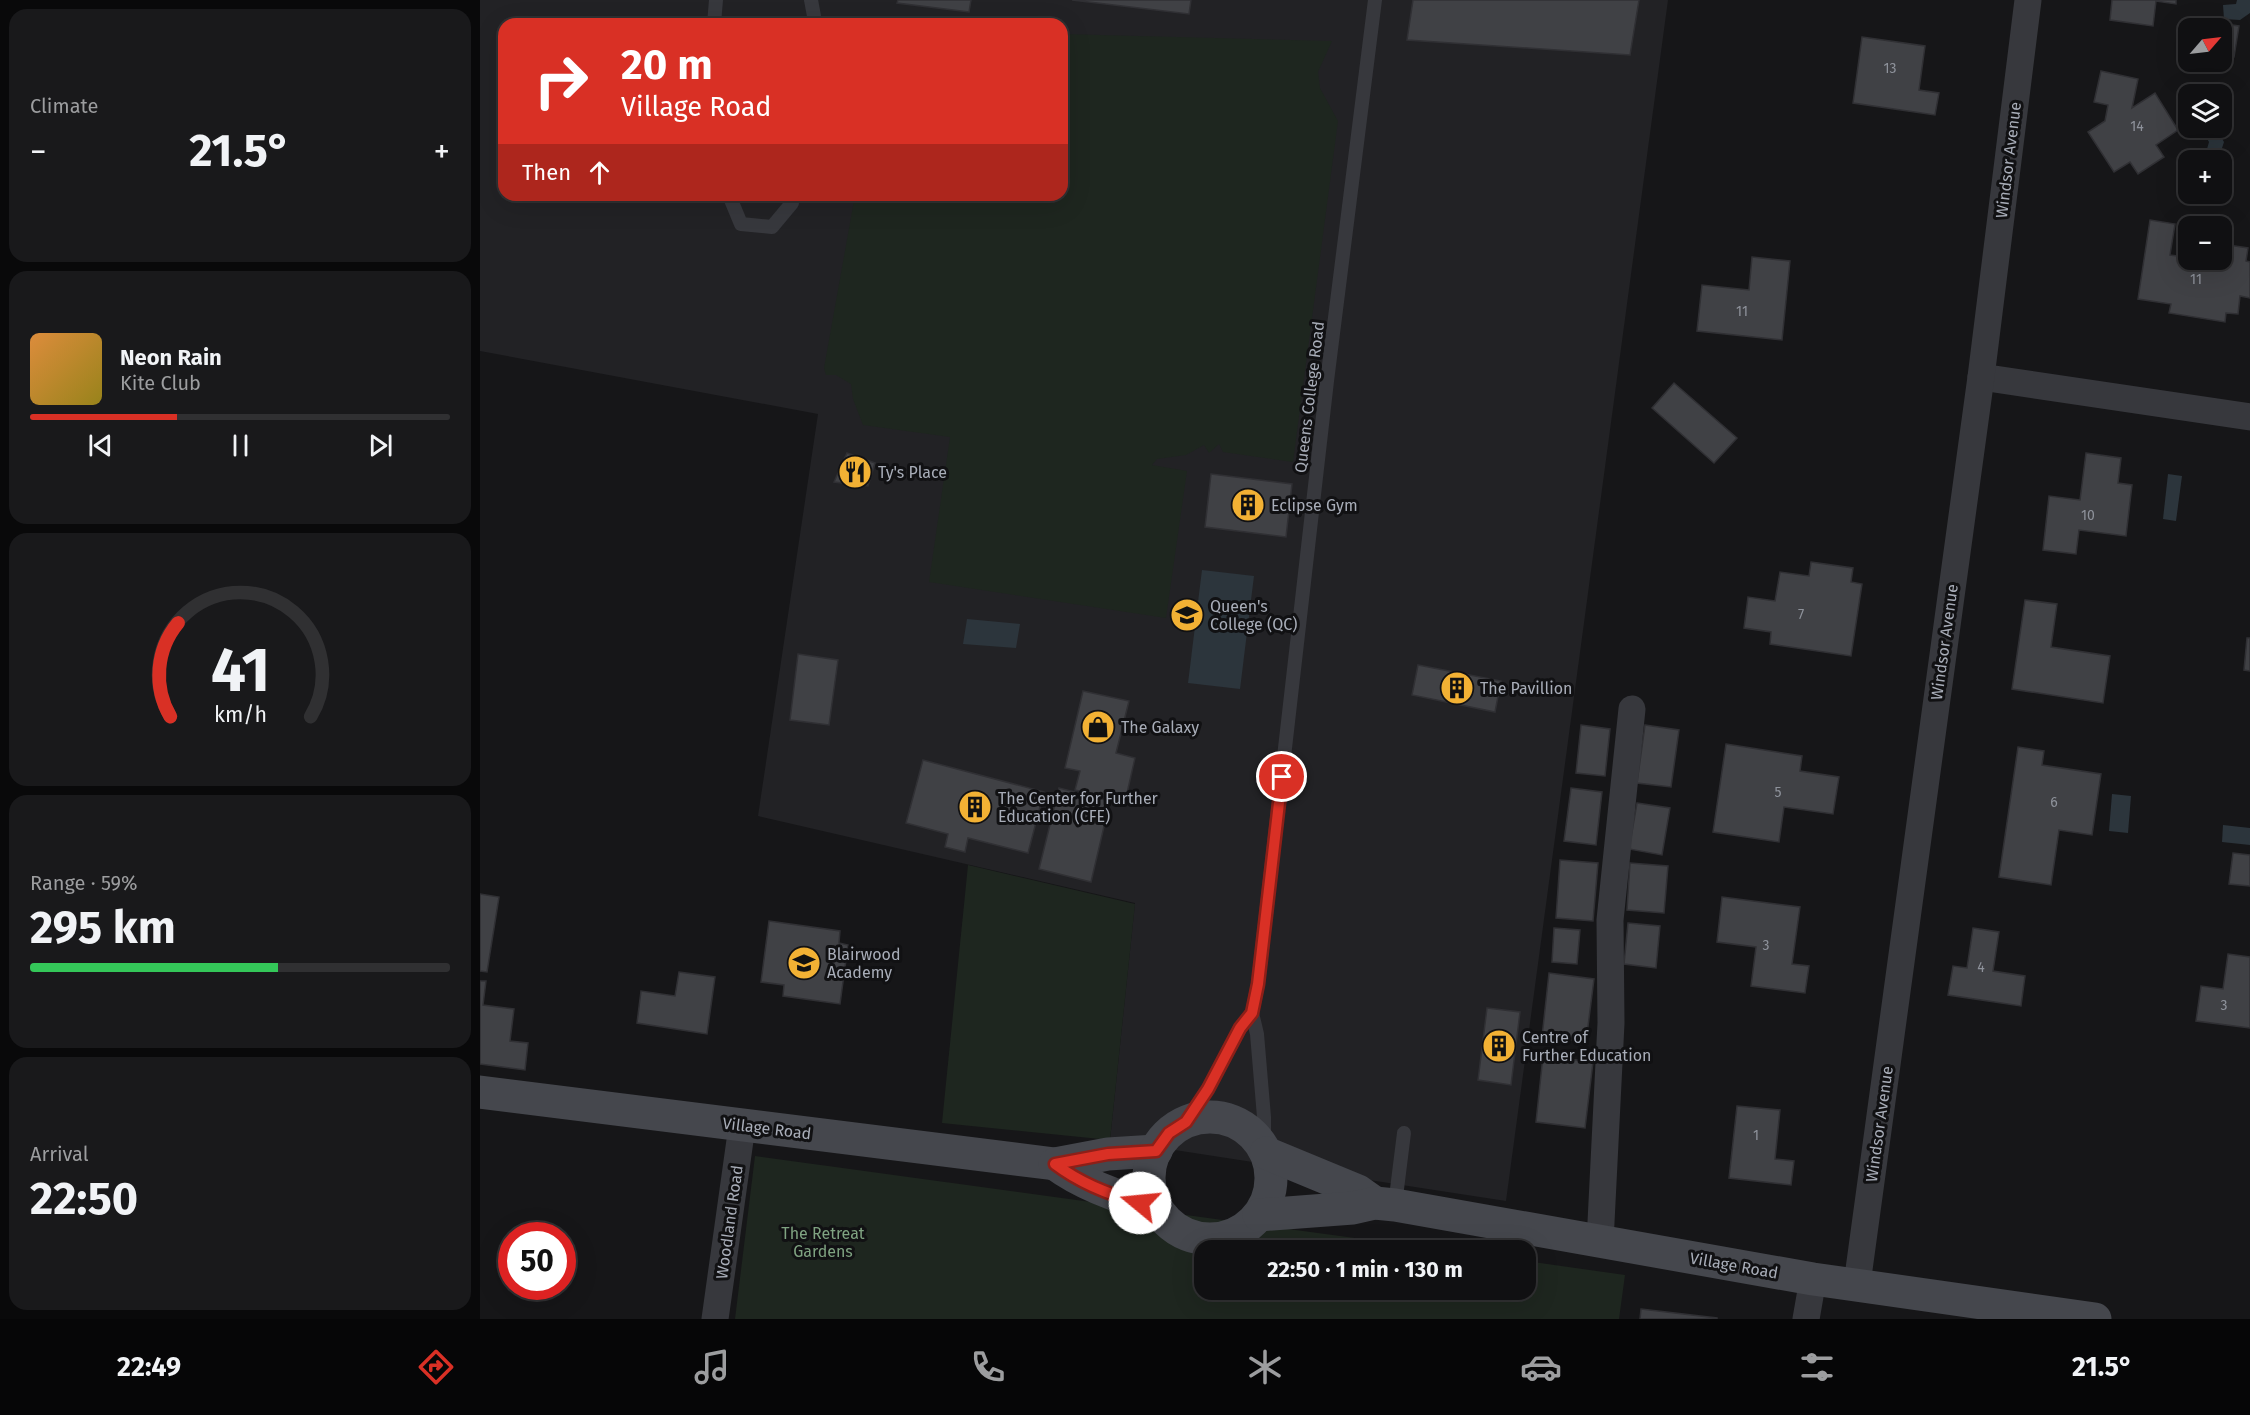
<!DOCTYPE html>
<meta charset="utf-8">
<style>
:root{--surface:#101012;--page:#19191b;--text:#f1f3f6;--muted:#9c9d9f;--line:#303032;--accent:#d93025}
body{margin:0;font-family:"Fira Sans",sans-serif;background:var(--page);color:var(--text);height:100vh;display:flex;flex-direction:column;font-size:22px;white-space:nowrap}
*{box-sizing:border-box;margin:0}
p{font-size:20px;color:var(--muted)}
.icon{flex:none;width:33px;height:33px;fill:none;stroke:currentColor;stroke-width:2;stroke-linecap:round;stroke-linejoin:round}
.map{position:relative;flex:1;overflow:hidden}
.drawer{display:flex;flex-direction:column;gap:9px;padding:9px;background:#09090a;width:480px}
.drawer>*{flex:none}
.hud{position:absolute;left:18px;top:18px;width:570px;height:183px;border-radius:18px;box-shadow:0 6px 24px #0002,0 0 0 2px var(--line);background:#d93025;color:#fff;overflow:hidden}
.needle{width:39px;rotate:62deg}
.buttons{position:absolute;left:1698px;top:18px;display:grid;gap:12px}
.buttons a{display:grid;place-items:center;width:54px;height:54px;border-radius:12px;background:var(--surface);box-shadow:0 6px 24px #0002,0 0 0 2px var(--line);font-size:30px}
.speed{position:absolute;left:18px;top:1222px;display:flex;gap:12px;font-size:30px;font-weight:700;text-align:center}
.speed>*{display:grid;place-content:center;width:78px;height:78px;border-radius:50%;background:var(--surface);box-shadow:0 6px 24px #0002,0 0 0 2px var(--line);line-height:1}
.speed .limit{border:9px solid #d22;background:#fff;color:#111}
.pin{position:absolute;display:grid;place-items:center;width:51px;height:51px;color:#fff;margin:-26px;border:3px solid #fff;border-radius:50%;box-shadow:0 2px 6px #0007}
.me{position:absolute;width:66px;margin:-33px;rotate:287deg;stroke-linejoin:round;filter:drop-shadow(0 0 4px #0008)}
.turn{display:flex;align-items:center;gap:21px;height:126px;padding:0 24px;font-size:27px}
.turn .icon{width:78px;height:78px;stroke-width:2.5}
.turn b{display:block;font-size:42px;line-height:51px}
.then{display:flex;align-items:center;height:57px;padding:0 24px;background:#0003;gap:12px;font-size:22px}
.big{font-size:45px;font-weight:700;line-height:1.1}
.drawer .widget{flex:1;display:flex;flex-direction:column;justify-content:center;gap:9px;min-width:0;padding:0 21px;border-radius:18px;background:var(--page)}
.drawer .dial{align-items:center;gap:0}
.dial svg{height:156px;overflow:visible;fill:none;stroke:var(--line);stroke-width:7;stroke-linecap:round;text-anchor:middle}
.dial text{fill:var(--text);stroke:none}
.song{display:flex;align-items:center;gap:18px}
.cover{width:72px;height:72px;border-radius:9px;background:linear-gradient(135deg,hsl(30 70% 55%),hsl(50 70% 35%))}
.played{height:6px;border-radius:3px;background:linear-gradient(90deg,var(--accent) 35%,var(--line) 35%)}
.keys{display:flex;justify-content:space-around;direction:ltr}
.heat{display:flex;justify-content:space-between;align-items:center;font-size:33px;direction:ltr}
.charge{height:9px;border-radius:4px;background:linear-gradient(90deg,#34c759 59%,var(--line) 0)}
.trip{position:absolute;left:714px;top:1240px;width:342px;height:60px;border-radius:18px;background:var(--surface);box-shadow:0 6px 24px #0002,0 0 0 2px var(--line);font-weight:700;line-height:60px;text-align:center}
.dock{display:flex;height:96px;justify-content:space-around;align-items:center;background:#060607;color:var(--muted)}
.dock .icon{width:42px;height:42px}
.dock .on{color:var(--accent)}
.dock b{font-size:27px;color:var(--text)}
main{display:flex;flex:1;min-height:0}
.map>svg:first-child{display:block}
</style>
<main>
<section class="drawer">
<div class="widget"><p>Climate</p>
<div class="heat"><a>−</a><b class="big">21.5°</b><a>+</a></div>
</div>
<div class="widget">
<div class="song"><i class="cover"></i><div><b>Neon Rain</b><p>Kite Club</p></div></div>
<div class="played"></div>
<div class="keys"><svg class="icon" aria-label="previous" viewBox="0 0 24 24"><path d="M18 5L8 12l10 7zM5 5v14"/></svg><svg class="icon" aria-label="pause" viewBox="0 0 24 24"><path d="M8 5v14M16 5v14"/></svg><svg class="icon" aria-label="next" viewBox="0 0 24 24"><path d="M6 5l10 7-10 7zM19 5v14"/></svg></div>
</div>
<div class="widget dial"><svg viewBox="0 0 100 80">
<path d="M14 69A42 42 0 1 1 86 69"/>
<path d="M14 69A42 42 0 0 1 18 21" stroke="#d93025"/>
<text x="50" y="56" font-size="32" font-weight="700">41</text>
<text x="50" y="72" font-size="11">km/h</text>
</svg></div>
<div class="widget"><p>Range · 59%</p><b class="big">295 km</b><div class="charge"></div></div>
<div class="widget"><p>Arrival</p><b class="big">22:50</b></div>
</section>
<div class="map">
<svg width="1770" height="1319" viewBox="0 0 1770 1319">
<rect width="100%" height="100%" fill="#161618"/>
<!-- built -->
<path fill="#222225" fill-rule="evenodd" d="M 0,0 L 1188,0 L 1026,1201 L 630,1140 L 655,903 L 278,816 L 338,414 L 0,351 ZM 24,24 L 582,24 L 582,195 L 24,195 Z"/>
<!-- green -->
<g fill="#1e261f">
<polygon points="582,34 852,41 838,72 840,88 858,121 813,462 743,452 739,444 729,453 724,445 706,455 677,459 672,465 707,471 686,618 449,582 470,437 383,425 373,399 371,384 356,375 346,375 344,368 375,195 582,195"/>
<polygon points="488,865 655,904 630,1140 462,1123"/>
<polygon points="275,1156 970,1251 724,1251 724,1290 1046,1290 1046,1261 1145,1275 1139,1319 255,1319"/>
</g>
<!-- water -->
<g fill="#2c353c">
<polygon points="1757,0 1770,0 1770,13 1760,20 1744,19 1743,5 1756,4"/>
<polygon points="1721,128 1736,128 1744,142 1738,160 1724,160 1729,142"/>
<polygon points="1688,474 1702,476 1696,521 1683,519"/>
<polygon points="722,570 774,576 760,689 708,683"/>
<polygon points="487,619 540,624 536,648 483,644"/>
<polygon points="1632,794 1651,796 1648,833 1629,831"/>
<polygon points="1743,825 1770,828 1770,845 1742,842"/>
</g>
<!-- building -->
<g fill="#404145" stroke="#303034" stroke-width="1.5">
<polygon points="418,0 491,0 489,12 417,3"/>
<polygon points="592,0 711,0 709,14"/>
<polygon points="933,0 1159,0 1150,55 927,40"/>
<polygon points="1632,0 1696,0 1696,4 1676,1 1673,26 1630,20"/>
<polygon points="1721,21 1759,26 1754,57 1742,55 1742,28 1720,28"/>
<polygon points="1382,37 1445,46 1439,90 1459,93 1455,115 1373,103"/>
<polygon points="1621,71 1658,79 1652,108 1675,93 1698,130 1676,145 1684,157 1658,174 1650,162 1634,172 1608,132 1625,121 1628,105 1614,102"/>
<polygon points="1670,220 1695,224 1690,255 1705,257 1708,238 1708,260 1742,260 1742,244 1768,248 1766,261 1770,262 1770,298 1760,296 1758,314 1746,313 1745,322 1689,313 1691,304 1658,299"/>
<polygon points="1272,257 1310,261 1302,340 1217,331 1222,285 1269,290"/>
<polygon points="1194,383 1257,438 1234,463 1172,408"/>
<polygon points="367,453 395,463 388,486 354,482"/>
<polygon points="1606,453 1641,458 1638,483 1652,485 1646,536 1599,530 1596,554 1563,550 1569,496 1600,500"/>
<polygon points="731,474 812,484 806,537 725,527"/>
<polygon points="1331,562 1373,568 1371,582 1382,584 1371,656 1290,644 1291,632 1264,628 1268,597 1295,601 1300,572 1329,576"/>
<polygon points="1545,600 1577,604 1571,647 1630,656 1623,703 1532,689"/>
<polygon points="1767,638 1770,638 1770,671 1764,670"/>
<polygon points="318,654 358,660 349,725 310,720"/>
<polygon points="938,665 1021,681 1015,712 932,695"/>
<polygon points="603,691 649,701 636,753 655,758 645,802 595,790 600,771 585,768"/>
<polygon points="1101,725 1130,729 1125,776 1096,773"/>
<polygon points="1165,725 1199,730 1191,787 1157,783"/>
<polygon points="1246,744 1322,756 1320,771 1359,777 1353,814 1304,807 1299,842 1233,832"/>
<polygon points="1538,747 1564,751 1562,765 1621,774 1612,835 1579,830 1571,885 1519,877"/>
<polygon points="443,760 564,792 548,853 488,838 485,852 465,847 468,834 426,823"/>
<polygon points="579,788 630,801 611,882 559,869"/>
<polygon points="1091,788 1122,792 1116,845 1084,841"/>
<polygon points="1157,803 1190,808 1182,855 1149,849"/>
<polygon points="1753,853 1770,855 1770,886 1749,884"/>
<polygon points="1080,860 1118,863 1113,921 1076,918"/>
<polygon points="1150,863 1188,866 1184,913 1147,910"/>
<polygon points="0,894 19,897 7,972 0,971"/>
<polygon points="1242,897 1320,907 1312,964 1329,966 1325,993 1271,986 1276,947 1237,942"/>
<polygon points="289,921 360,931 359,943 368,945 360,1004 303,996 304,985 281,982"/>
<polygon points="1148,923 1180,926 1176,968 1144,964"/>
<polygon points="1074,928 1100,930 1097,964 1072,962"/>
<polygon points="1493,928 1519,932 1513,971 1545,976 1541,1006 1468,995 1473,966 1487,968"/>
<polygon points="1748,954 1770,957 1770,1028 1716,1021 1721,986 1743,989"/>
<polygon points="199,972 235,977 227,1034 157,1023 161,991 195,996"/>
<polygon points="1069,973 1114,979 1106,1042 1062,1037"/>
<polygon points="0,981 6,981 3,1005 34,1009 30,1041 48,1043 45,1070 0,1064"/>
<polygon points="1007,1008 1040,1012 1031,1085 998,1080"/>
<polygon points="1063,1056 1113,1062 1105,1128 1056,1122"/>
<polygon points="1257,1106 1300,1110 1295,1159 1314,1161 1311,1185 1249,1178"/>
<polygon points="1161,1309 1237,1318 1237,1319 1160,1319"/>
</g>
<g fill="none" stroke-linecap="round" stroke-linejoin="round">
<!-- lane -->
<g stroke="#37383d" stroke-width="14">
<polyline points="331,0 334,16 333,24"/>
<polyline points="234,24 236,0"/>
<polyline points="249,195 261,224 292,227 312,203 312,195"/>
<polyline points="706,1122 728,1089 760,1028 772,1013"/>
<polyline points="784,1149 784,1117 777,1034 772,1013 778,984 847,381 895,0"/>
<polyline points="915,1205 924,1133"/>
</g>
<!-- street -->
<g stroke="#37383d" stroke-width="27">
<polyline points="1501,377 1770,417"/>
<polyline points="1120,1242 1131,1023 1130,920 1152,709"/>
<polyline points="1377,1284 1501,377 1548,0"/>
<polyline points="235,1319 262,1126"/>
<polyline points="1326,1319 1333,1279"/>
</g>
<!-- secondary -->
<g stroke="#45474d" stroke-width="33">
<polyline points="0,1092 575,1164 628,1154 676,1151"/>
<circle cx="730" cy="1178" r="61"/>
<polyline points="786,1153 878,1191 895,1203"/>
<path d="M 575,1164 C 605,1186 640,1198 676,1207"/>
<polyline points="779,1215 873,1208 895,1203 915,1205 1333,1279 1615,1319"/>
</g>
</g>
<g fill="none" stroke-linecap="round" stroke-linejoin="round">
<defs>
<path id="route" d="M 660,1203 C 630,1195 600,1183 575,1164 L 628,1154 L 676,1151 L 689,1133 L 706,1122 L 728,1089 L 760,1028 L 772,1013 L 778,984 L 802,777"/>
</defs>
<!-- route casing -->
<use href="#route" stroke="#8d1f18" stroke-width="15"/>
<!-- route -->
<use href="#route" stroke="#d93025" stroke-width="10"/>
</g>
<!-- icons -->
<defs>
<symbol id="restaurant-disc" viewBox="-11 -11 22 22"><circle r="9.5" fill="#f2b134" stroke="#111113"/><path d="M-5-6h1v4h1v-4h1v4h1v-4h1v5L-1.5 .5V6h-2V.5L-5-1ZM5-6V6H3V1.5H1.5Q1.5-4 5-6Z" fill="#111"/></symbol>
<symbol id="building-disc" viewBox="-11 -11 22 22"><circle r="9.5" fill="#f2b134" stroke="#111113"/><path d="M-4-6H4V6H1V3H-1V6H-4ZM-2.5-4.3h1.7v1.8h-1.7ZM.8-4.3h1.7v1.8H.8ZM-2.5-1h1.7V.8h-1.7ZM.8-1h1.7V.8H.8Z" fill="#111"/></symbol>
<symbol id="school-disc" viewBox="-11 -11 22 22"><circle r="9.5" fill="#f2b134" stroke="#111113"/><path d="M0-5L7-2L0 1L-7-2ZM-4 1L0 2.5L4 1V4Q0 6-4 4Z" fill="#111"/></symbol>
<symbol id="shop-disc" viewBox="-11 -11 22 22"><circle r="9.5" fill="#f2b134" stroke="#111113"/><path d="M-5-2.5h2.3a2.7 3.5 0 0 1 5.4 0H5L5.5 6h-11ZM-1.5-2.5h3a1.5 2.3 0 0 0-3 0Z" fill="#111"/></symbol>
</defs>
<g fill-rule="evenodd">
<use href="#restaurant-disc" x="356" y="453" width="38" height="38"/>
<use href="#building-disc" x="749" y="486" width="38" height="38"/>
<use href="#school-disc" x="688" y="596" width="38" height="38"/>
<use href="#building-disc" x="958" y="669" width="38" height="38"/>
<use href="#shop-disc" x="599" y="708" width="38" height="38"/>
<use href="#building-disc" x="476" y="788" width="38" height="38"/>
<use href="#school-disc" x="305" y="944" width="38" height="38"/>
<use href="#building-disc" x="1000" y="1027" width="38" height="38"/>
</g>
<g text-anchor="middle" stroke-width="6" stroke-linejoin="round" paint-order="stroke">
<!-- number labels -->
<g font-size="14" fill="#8e929b">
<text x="1410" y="73">13</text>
<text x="1657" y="131">14</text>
<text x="1716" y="284">11</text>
<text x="1262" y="316">11</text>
<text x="1608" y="520">10</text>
<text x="1321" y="619">7</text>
<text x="1298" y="797">5</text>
<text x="1574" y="807">6</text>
<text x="1286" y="950">3</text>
<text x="1501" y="972">4</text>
<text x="1744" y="1010">3</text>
<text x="1276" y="1140">1</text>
</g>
<!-- street labels -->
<g font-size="16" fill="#a8adb8" stroke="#111113">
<text transform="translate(1528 160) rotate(-83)" y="6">Windsor Avenue</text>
<text transform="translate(829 397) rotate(-83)" y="6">Queens College Road</text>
<text transform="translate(1464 642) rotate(-82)" y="6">Windsor Avenue</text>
<text transform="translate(1399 1124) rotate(-82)" y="6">Windsor Avenue</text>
<text transform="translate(287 1128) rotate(7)" y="6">Village Road</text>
<text transform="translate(249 1222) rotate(-82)" y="6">Woodland Road</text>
<text transform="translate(1254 1265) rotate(10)" y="6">Village Road</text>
</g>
<!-- poi labels -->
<g font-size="16" fill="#a8adb8" stroke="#111113" text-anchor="start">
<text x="398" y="478">Ty's Place</text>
<text x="791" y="511">Eclipse Gym</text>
<text x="730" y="612">Queen's<tspan x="730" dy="18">College (QC)</tspan></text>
<text x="1000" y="694">The Pavillion</text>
<text x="641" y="733">The Galaxy</text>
<text x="518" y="804">The Center for Further<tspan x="518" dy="18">Education (CFE)</tspan></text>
<text x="347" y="960">Blairwood<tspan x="347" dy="18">Academy</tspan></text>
<text x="1042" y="1043">Centre of<tspan x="1042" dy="18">Further Education</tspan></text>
</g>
<!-- park labels -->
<g font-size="16" fill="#7fa381" stroke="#111113">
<text x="343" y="1239">The Retreat<tspan x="343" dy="18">Gardens</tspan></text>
</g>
</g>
</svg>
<div class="buttons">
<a><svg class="needle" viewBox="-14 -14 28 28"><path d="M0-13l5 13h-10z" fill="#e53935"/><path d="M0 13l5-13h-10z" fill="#9c9d9f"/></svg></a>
<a><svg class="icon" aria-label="layers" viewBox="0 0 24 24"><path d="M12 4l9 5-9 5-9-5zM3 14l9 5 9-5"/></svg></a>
<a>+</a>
<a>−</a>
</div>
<div class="speed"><div class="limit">50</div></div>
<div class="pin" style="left:802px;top:777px;background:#d93025"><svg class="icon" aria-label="arrive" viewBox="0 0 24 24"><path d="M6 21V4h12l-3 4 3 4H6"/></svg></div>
<svg class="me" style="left:660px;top:1203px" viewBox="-20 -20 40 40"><circle r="19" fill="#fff"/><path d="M0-13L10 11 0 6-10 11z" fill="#d93025"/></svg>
<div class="trip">22:50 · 1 min · 130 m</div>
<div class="hud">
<div class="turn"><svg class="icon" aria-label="right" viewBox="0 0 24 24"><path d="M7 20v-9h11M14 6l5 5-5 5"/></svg><div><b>20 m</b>Village Road</div></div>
<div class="then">Then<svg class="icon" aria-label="ahead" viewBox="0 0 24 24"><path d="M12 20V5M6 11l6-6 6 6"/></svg></div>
</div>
</div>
</main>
<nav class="dock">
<b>22:49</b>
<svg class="icon on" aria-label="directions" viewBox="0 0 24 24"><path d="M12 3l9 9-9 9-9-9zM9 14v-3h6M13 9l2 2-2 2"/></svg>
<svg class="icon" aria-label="music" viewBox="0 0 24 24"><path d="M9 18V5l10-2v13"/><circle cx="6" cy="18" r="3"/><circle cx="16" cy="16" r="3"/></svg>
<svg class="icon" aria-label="phone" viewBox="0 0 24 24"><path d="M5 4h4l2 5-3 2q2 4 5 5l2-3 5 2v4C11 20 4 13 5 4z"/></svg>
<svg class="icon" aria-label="climate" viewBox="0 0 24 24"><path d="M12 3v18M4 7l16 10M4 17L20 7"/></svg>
<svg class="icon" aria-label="car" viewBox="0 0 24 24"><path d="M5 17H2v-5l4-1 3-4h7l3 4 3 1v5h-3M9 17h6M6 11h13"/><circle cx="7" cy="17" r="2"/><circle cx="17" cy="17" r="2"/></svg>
<svg class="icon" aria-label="filters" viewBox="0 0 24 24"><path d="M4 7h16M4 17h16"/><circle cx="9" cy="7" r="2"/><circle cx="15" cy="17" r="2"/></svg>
<b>21.5°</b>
</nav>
